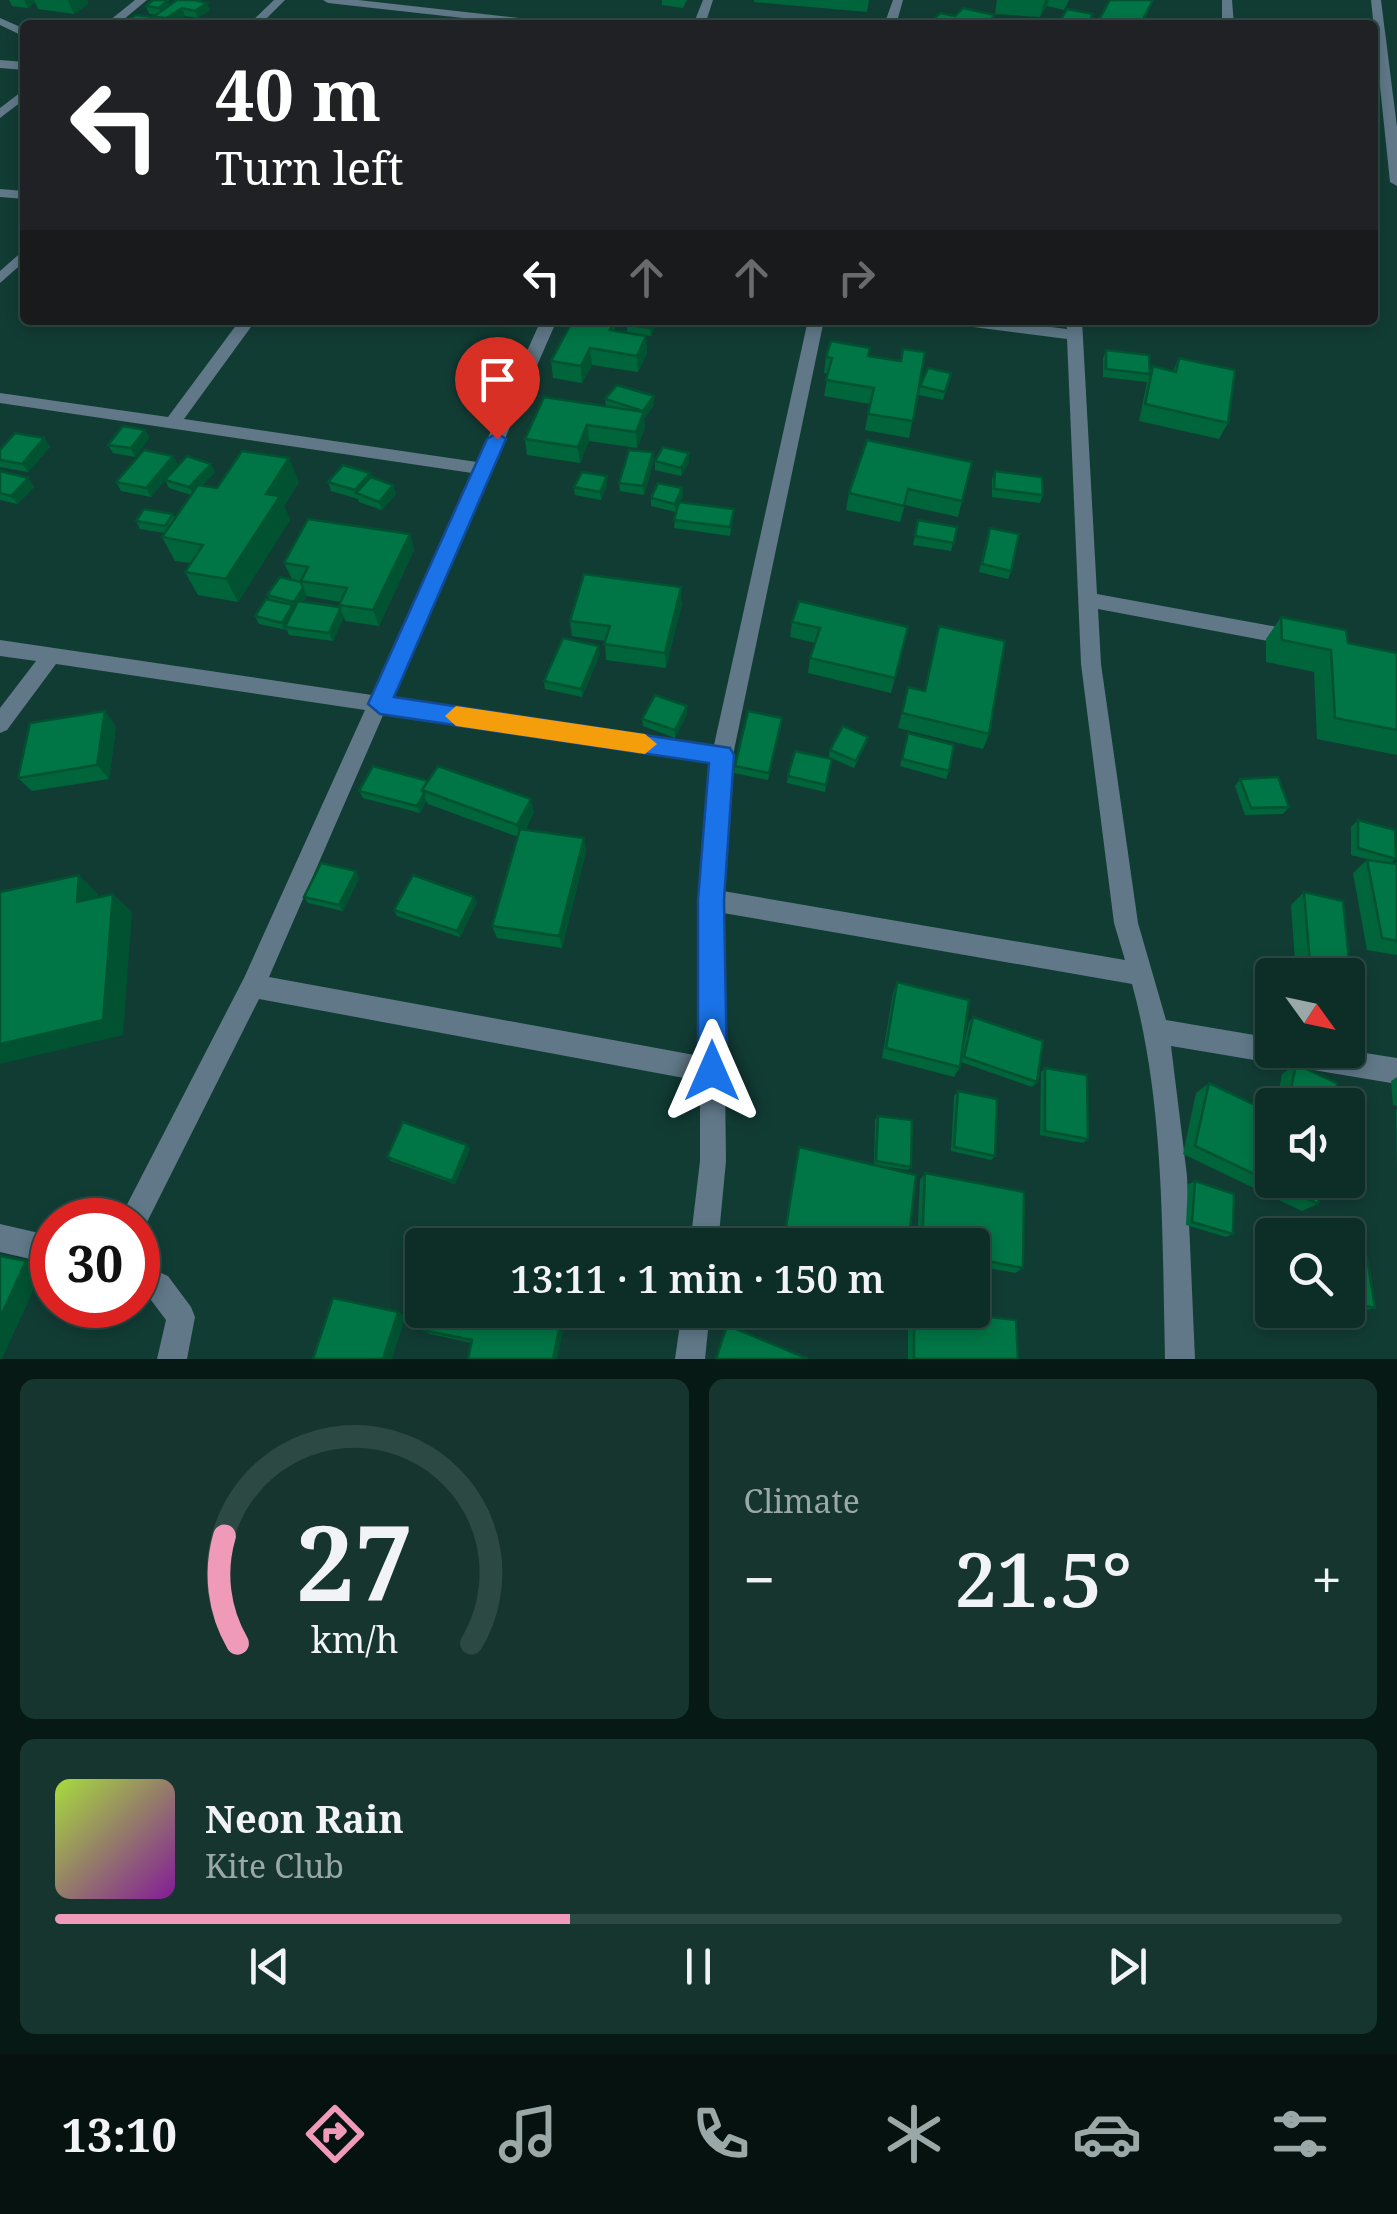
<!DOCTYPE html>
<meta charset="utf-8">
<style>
:root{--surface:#0d2d27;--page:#16352f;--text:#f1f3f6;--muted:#9aa8a7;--line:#2d4944;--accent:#ef9ab8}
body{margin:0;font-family:"Noto Serif",serif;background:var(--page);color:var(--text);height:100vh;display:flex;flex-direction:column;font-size:38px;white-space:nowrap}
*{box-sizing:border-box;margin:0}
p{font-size:32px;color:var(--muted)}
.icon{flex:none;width:55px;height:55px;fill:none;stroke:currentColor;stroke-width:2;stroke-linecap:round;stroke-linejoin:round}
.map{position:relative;height:1359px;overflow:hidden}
.side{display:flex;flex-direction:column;gap:20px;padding:20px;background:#071915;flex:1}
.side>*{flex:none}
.banner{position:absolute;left:20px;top:20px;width:1358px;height:305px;border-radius:10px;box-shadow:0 5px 15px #0003,0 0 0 2px var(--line);background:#202124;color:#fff;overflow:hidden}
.needle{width:65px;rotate:123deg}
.fabs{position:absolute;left:1255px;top:958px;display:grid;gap:20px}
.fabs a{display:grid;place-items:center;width:110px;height:110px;border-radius:10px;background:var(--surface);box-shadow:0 5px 15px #0003,0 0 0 2px var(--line);font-size:50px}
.speed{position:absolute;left:30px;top:1198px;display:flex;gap:20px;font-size:50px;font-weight:700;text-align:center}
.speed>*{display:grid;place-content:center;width:130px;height:130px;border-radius:50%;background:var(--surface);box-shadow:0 5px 15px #0003,0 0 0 2px var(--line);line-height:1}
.speed .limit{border:15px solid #d22;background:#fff;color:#111}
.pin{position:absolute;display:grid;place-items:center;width:85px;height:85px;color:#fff;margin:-102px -42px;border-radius:50% 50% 50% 0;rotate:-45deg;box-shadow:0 0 10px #0007}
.pin .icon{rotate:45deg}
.me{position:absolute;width:110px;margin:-55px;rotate:0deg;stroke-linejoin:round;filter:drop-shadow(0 0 8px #0008)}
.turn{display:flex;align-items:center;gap:35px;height:210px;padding:0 30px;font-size:45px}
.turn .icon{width:130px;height:130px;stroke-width:2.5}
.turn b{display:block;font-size:70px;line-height:85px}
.lanes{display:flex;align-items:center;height:95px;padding:0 30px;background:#0003;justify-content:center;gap:50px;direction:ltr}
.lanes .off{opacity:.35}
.big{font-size:75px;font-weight:600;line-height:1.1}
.side .widget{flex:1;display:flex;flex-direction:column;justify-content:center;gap:15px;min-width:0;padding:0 35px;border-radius:15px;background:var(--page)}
.side .dial{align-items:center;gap:0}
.dial svg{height:260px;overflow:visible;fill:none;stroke:var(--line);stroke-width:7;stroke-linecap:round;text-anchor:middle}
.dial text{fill:var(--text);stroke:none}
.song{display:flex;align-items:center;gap:30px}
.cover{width:120px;height:120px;border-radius:15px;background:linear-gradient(135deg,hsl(80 70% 55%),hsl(290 70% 35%))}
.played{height:10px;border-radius:5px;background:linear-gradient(90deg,var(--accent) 40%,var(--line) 40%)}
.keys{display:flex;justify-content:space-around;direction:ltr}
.heat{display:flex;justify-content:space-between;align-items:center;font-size:55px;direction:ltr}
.side .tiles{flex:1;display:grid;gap:20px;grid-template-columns:1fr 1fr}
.widget:last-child{grid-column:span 2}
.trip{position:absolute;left:405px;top:1228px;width:585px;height:100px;border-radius:10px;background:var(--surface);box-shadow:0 5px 15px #0003,0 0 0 2px var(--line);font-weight:600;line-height:100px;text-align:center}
.dock{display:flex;height:160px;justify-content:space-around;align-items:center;background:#051210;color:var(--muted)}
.dock .icon{width:70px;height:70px}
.dock .selected{color:var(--accent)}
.dock b{font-size:45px;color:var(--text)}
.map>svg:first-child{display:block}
</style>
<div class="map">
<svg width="1397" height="1359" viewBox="0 0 1397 1359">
<rect width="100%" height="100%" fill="#113c34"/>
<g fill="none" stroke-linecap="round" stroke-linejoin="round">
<!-- minor -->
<g fill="#607888" fill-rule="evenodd">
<polygon points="135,0 147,0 117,25 104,25"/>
<polygon points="274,0 285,0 260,25 248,25"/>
<polygon points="323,0 358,0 556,22 562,25 525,25 328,3"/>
<polygon points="703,0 713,0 705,25 693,25"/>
<polygon points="893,0 903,0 896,25 884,25"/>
<polygon points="1222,0 1232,0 1234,25 1222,25"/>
<polygon points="1371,0 1381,0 1397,127 1397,186 1390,182"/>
<polygon points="0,18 25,29 25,37 0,25"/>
<polygon points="0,60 25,62 25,70 0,68"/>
<polygon points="25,89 25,99 0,118 0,108"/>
<polygon points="0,189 25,191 25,199 0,197"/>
<polygon points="25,249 25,261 0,283 0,271"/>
<path d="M 240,320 L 256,320 L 184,419 L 477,462 L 541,320 L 557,320 L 391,698 L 714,745 L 808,320 L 824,320 L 733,755 L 723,891 L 1125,960 L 1114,923 L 1081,664 L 1067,339 L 958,325 L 950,320 L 995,320 L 1067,329 L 1066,320 L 1082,320 L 1097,594 L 1294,630 L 1304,638 L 1294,646 L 1098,609 L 1101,664 L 1138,923 L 1166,1020 L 1272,1038 L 1272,1050 L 1346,1050 L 1397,1058 L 1397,1084 L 1171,1046 L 1187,1176 L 1195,1359 L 1165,1359 C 1162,1234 1165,1105 1132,984 L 723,913 L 726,1161 L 718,1245 L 690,1245 L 700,1161 L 700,1081 L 259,999 L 143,1230 L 138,1232 L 138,1220 L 119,1220 L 244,978 L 365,710 L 56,664 L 7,730 L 0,733 L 0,708 L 36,661 L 0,656 L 0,640 L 372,695 L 472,473 L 0,403 L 0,393 L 168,417 ZM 384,713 L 711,762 L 700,900 L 700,1056 L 269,977 Z"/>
<polygon points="0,1224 52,1236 52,1264 0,1252"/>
<polygon points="138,1263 168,1276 191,1307 195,1317 187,1359 157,1359 166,1320 148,1296 138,1291"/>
<polygon points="682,1310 710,1310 705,1359 675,1359"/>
</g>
</g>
<!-- wall -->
<g fill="#00653b" fill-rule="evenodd">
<polygon points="9,0 87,0 88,4 74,14 38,9 35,2 28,8 12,6"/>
<polygon points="662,0 687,0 683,8 662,5"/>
<polygon points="754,0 869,0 867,12 754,2"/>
<polygon points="997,0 1069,0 1064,10 1047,6 1040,17 995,14"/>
<polygon points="170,5 210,10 198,18 185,16 179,20 153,17 156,15 149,14 146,6"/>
<polygon points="1061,19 1091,22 1089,25 1060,25"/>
<polygon points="933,20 993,25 932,25"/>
<polygon points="629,320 658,320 651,336 628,333 646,336 647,353 638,372 592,365 582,383 553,378 551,361 614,322 615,331 627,333 627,325"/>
<polygon points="1106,350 1150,374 1153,366 1173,371 1179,358 1228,423 1219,439 1139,421 1147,382 1103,377 1103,358"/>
<polygon points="925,352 909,438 865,430 870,404 824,396 828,374 824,373 826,357 869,356 901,361"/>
<polygon points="951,373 943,400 919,395 920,386"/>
<polygon points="605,399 654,405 644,419 645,428 637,448 589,441 580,463 527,455 525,439 606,406"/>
<polygon points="145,430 149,438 135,457 113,453 108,445"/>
<polygon points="44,438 50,447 28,472 0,467 0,450"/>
<polygon points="653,452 654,461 644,495 620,491 619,483"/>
<polygon points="173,456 177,464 151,497 121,491 116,482"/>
<polygon points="655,461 689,462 681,476 655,470"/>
<polygon points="972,462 958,517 905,505 900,522 846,510 849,493"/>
<polygon points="0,471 28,478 34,487 17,504 0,500"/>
<polygon points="995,471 1043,495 1040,503 992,497 992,479"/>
<polygon points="215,472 202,486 217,488 299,482 284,506 290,520 238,602 198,595 185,572 190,563 175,561 162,537 165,533 140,529 136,521 173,514 175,518 191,495 169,488 165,480"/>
<polygon points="371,478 393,485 396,494 382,510 359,502 358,499 331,491 328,482"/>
<polygon points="607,485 601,500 575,495 574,487"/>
<polygon points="682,488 683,497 680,502 734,509 730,536 674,528 676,512 651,506 651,498"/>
<polygon points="918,520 957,527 951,551 913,545"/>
<path d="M 410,534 L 414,550 L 379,626 L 345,621 L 344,617 L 333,641 L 289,635 L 287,630 L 259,624 L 255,616 L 270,600 L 267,595 L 301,582 L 301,581 L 292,579 L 284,563 ZM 307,596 L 340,602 L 339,607 L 303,602 Z"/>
<polygon points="987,536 1011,571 1008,579 979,572"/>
<polygon points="682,603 666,668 606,660 605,641 572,636 570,621"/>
<polygon points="1281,617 1348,643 1397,653 1397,755 1317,739 1314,672 1266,662 1266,639"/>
<polygon points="792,622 908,627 891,693 808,673 810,658 815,643 790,637"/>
<polygon points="939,626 989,734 983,749 898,728 908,687 924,691"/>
<polygon points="600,654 582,697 545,689 544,681"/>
<polygon points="687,706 687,714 675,738 643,726 642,719"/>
<polygon points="782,718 768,780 734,773 735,766"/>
<polygon points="116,726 109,779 32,791 18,778"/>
<polygon points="908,733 949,771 946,779 900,766"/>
<polygon points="868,737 866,744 854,768 829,757 830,750"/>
<polygon points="832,759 825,792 787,783 788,776"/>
<polygon points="373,766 534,812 525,830 584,838 586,851 562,948 497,938 492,926 518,837 428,804 426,801 420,813 363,798 359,791"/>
<polygon points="1240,779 1289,807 1283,814 1245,815 1235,786"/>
<polygon points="1358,820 1396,859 1390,863 1397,864 1397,955 1367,950 1353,873 1367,860 1371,860 1351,855 1351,827"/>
<polygon points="356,871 359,878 343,911 308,903 304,897"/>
<polygon points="1304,892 1343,901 1352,990 1348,993 1348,975 1296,975 1291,905"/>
<polygon points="474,897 477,903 460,937 397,916 394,910"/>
<polygon points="897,982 961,1058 969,1022 973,1017 1037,1082 1032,1087 961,1062 960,1067 954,1077 882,1058 893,993"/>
<polygon points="1296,1064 1334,1105 1276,1105 1282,1074"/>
<polygon points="1045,1068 1088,1139 1083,1143 1040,1135 1041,1072"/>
<polygon points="1397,1077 1397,1106 1393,1105 1391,1081"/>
<polygon points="1209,1083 1318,1204 1302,1211 1183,1154 1196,1093"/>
<polygon points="958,1091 995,1156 991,1160 951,1151 954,1096"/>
<polygon points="1397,1109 1397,1173 1396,1110"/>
<polygon points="878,1116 911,1167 908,1170 876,1165 908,1245 782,1245 799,1147 874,1165 875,1120"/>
<polygon points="467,1145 470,1149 455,1184 391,1161 387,1157"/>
<polygon points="925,1173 1023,1268 1015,1273 972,1265 972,1245 917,1245 920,1180"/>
<polygon points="1195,1181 1233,1234 1226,1237 1186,1225 1188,1184"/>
<polygon points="1348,1255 1375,1308 1366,1310 1348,1306"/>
<polygon points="912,1310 929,1310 1018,1359 908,1359 908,1313"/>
<polygon points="564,1329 472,1343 430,1334 423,1330"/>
</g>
<!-- shaded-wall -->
<g fill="#005230">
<polygon points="24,0 34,0 35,2 28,8"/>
<polygon points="68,0 87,0 88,4 74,14"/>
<polygon points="168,0 171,8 162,15 159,8"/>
<polygon points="1045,0 1049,0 1047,6 1040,17"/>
<polygon points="1153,0 1143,25 1140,25"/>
<polygon points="207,3 210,10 198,18 195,11"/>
<polygon points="182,8 185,16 178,20 168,17"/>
<polygon points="654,320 658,320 651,336 650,328"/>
<polygon points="646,336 647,353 638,372 637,356"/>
<polygon points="590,348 592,365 582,383 581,366"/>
<polygon points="654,396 654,405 644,419 645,428 637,448 636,432 643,411"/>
<polygon points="587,425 589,441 580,463 578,447"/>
<polygon points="145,430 149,438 135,457 131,448"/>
<polygon points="44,438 50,447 28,472 22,464"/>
<polygon points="653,452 654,461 644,495 643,486"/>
<polygon points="689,453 689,462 681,476 681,468"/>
<polygon points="173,456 177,464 151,497 146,488"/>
<polygon points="289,458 299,482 284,506 290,520 238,602 226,579 266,494"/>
<polygon points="211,464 215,472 193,495 189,487"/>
<polygon points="370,473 373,482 356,493 358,499 355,490"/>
<polygon points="607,476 607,485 601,500 600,492"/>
<polygon points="28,478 34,487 17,504 11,496"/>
<polygon points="393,485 396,494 382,510 379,502"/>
<polygon points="682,488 683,497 676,512 675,504"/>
<polygon points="410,534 414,550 379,626 373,610"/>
<polygon points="681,587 682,603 666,668 665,653"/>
<polygon points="303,588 307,596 298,609 294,602"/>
<polygon points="293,605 297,613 285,627 286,631 282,623"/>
<polygon points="340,609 344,617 333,641 329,633"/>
<polygon points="599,646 600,654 582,697 581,689"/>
<polygon points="687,706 687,714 675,738 675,730"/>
<polygon points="105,711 116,726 109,779 97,765"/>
<polygon points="424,794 426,801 420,813 417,806"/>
<polygon points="531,799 534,812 520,838 517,825"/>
<polygon points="584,838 586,851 562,948 559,936"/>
<polygon points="356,871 359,878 343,911 339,905"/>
<polygon points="79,875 98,894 96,920 77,902"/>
<polygon points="113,894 132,912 123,1035 0,1064 0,1044"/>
<polygon points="474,897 477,903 460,937 457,931"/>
<polygon points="467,1145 470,1149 455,1184 452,1181"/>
<polygon points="26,1261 44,1267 2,1359 0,1359 0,1318"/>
<polygon points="398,1312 406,1316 392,1359 383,1359"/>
<polygon points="560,1325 564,1329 557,1359 553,1359"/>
</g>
<!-- building -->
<g fill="#007545" stroke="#005230" stroke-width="2.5">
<polygon points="153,0 168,0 159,8 146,6"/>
<polygon points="177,0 195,0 207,3 195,11 182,8 168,17 178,18 177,19 153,17"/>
<polygon points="1110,0 1153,0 1140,25 1096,25"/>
<polygon points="963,8 995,15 986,25 952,25 933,20 940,13 955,16"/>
<polygon points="1067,9 1093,14 1088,24 1061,19"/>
<polygon points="135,15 189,21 184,25 124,25"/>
<polygon points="573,320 601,320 614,322 610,330 646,336 637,356 590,348 581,366 551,361"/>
<polygon points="629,320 654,320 650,328 627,325"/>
<polygon points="831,341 870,348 868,356 901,361 903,349 925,352 913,421 868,414 874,388 826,380 832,358 826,357"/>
<polygon points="1106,350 1149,355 1150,374 1106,369"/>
<polygon points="1179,358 1235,370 1228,423 1145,404 1153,366 1176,372"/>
<polygon points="928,368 951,373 945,392 920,386"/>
<polygon points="617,385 654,396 643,411 605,399"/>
<polygon points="544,397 644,412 636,432 587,425 578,447 525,439"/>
<polygon points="123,426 145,430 131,448 108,445"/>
<polygon points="15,433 44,438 22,464 0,460 0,450"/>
<polygon points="867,440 972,462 962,501 908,489 904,506 849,493"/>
<polygon points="663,447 689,453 681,468 655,461"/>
<polygon points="144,450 173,456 146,488 116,482"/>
<polygon points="629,450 653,452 643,486 619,483"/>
<polygon points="242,451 289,458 266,494 280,496 226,579 185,572 203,545 162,537 198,485 217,488"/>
<polygon points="187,456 211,464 189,487 165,480"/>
<polygon points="343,465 370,473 355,490 328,482"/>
<polygon points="0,471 28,478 11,496 0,493"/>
<polygon points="995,471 1042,477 1043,495 994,489"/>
<polygon points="582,472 607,476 600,492 574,487"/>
<polygon points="371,477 393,485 379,502 356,493"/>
<polygon points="658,483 682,488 675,504 651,498"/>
<polygon points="679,502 734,509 730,527 674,520"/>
<polygon points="144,509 173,514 165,526 136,521"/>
<polygon points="308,519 410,534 373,610 339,605 347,588 301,581 308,567 284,563"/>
<polygon points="918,520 957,527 954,543 915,536"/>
<polygon points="990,528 1019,534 1011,571 982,564"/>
<polygon points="584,574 681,587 665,653 604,644 610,626 570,621"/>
<polygon points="280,577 301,582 303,588 294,602 267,595"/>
<polygon points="266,599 293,605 282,623 255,616"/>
<polygon points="298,601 339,607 340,609 329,633 285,627"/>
<polygon points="799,601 908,627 895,678 810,658 820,628 792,622"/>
<polygon points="1281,617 1346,630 1348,643 1397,653 1397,730 1335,718 1331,650 1282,640"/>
<polygon points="939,626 1005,641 989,734 902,713 908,687 925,691"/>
<polygon points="563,638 599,646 581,689 544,681"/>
<polygon points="655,695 687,706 675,730 642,719"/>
<polygon points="105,711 97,765 18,778 30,723"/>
<polygon points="748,711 782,718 769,773 735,766"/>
<polygon points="843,726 868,737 856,761 830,750"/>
<polygon points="908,733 954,745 949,771 902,759"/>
<polygon points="795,751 832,759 826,785 788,776"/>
<polygon points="373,766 428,781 422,790 424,794 417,806 359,791"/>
<polygon points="438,766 531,799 517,825 422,790"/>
<polygon points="1278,777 1289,807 1251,808 1240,779"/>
<polygon points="1358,820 1395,830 1396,859 1358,848"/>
<polygon points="520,829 584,838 559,936 492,926"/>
<polygon points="1367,860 1397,864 1397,941 1382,938"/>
<polygon points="321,863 356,871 339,905 304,897"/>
<polygon points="79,875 77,902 113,894 103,1020 0,1044 0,892"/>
<polygon points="413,875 474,897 457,931 394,910"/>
<polygon points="1304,892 1343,901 1352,990 1348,989 1348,975 1311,975"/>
<polygon points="897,982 969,1000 960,1067 886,1048"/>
<polygon points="973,1017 1043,1041 1037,1082 964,1057"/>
<polygon points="1296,1064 1337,1083 1334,1105 1288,1105"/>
<polygon points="1045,1068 1087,1075 1088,1139 1045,1131"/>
<polygon points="1209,1083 1272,1113 1272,1180 1322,1180 1318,1204 1195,1146"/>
<polygon points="958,1091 997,1099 995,1156 954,1147"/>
<polygon points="878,1116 912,1120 911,1167 876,1161"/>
<polygon points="403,1122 467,1145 452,1181 387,1157"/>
<polygon points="799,1147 916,1175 908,1245 783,1245"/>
<polygon points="925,1173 1024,1192 1023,1268 972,1258 972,1245 922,1245"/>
<polygon points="1195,1181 1234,1194 1233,1234 1192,1222"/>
<polygon points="1348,1255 1367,1258 1375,1308 1348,1302"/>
<polygon points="0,1256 26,1261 0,1318"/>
<polygon points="333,1298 398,1312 383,1359 313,1359"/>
<polygon points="428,1310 490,1310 560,1325 553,1359 468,1359 472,1340 423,1330"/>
<polygon points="914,1310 929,1310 1016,1320 1018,1359 914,1359"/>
<polygon points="727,1325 808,1359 716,1359"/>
</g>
<!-- route -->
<polygon fill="#1a73e8" stroke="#114b97" stroke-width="2.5" points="497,433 506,439 394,697 730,748 734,755 724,900 727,1071 722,1081 712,1086 702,1081 698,1071 698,900 709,763 380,714 368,704 487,439"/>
<!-- slow -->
<polygon fill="#f59e0b" points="456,706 645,734 657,744 645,754 456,726 445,716"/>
</svg>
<div class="fabs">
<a><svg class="needle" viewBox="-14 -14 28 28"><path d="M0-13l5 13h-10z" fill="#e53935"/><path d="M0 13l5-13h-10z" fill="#9aa8a7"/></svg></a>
<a><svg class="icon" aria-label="sound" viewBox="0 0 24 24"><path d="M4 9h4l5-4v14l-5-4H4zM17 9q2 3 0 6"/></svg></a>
<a><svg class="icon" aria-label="search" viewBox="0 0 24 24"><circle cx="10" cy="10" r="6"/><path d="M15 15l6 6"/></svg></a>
</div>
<div class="speed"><div class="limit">30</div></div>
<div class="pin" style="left:497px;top:439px;background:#d93025"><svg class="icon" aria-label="arrive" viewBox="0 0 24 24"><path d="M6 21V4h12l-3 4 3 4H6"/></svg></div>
<svg class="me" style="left:712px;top:1071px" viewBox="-20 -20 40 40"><path d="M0-17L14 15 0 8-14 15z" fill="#1a73e8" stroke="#fff" stroke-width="4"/></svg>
<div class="trip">13:11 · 1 min · 150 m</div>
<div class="banner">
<div class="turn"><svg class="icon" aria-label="left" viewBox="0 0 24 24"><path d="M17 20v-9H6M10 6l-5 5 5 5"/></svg><div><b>40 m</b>Turn left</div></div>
<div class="lanes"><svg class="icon" aria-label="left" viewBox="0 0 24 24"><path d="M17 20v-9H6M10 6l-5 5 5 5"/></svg><svg class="icon off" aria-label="ahead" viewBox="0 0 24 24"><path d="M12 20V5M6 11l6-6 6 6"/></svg><svg class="icon off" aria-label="ahead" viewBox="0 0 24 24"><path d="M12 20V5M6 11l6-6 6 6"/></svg><svg class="icon off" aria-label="right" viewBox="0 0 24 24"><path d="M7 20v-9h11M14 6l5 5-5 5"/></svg></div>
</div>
</div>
<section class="side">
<div class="tiles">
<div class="widget dial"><svg viewBox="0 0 100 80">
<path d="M14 69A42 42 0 1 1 86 69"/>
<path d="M14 69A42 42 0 0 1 10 36" stroke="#ef9ab8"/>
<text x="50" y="56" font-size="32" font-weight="700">27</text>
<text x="50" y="72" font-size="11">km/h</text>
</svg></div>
<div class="widget"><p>Climate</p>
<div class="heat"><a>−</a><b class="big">21.5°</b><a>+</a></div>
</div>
<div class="widget">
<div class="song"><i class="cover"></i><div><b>Neon Rain</b><p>Kite Club</p></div></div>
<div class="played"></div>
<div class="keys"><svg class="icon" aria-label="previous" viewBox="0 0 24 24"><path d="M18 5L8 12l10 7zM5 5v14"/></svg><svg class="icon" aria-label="pause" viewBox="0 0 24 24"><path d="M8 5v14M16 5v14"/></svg><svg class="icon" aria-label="next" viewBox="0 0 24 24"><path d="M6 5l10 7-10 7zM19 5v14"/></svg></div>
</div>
</div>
</section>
<nav class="dock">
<b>13:10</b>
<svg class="icon selected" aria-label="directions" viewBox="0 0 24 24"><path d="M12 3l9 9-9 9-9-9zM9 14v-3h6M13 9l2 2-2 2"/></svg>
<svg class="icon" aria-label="music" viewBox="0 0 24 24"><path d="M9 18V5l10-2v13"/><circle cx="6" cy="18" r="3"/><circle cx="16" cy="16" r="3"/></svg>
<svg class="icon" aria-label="phone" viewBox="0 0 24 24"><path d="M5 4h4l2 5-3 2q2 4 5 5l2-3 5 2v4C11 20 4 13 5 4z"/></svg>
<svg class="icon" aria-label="climate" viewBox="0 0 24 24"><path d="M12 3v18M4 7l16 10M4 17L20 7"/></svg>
<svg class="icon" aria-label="car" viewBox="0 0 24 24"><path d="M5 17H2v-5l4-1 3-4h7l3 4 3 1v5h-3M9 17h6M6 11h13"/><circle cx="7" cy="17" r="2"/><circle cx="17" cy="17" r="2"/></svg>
<svg class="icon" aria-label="filters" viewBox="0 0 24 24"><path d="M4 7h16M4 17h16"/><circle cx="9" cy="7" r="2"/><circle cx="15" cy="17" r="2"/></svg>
</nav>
